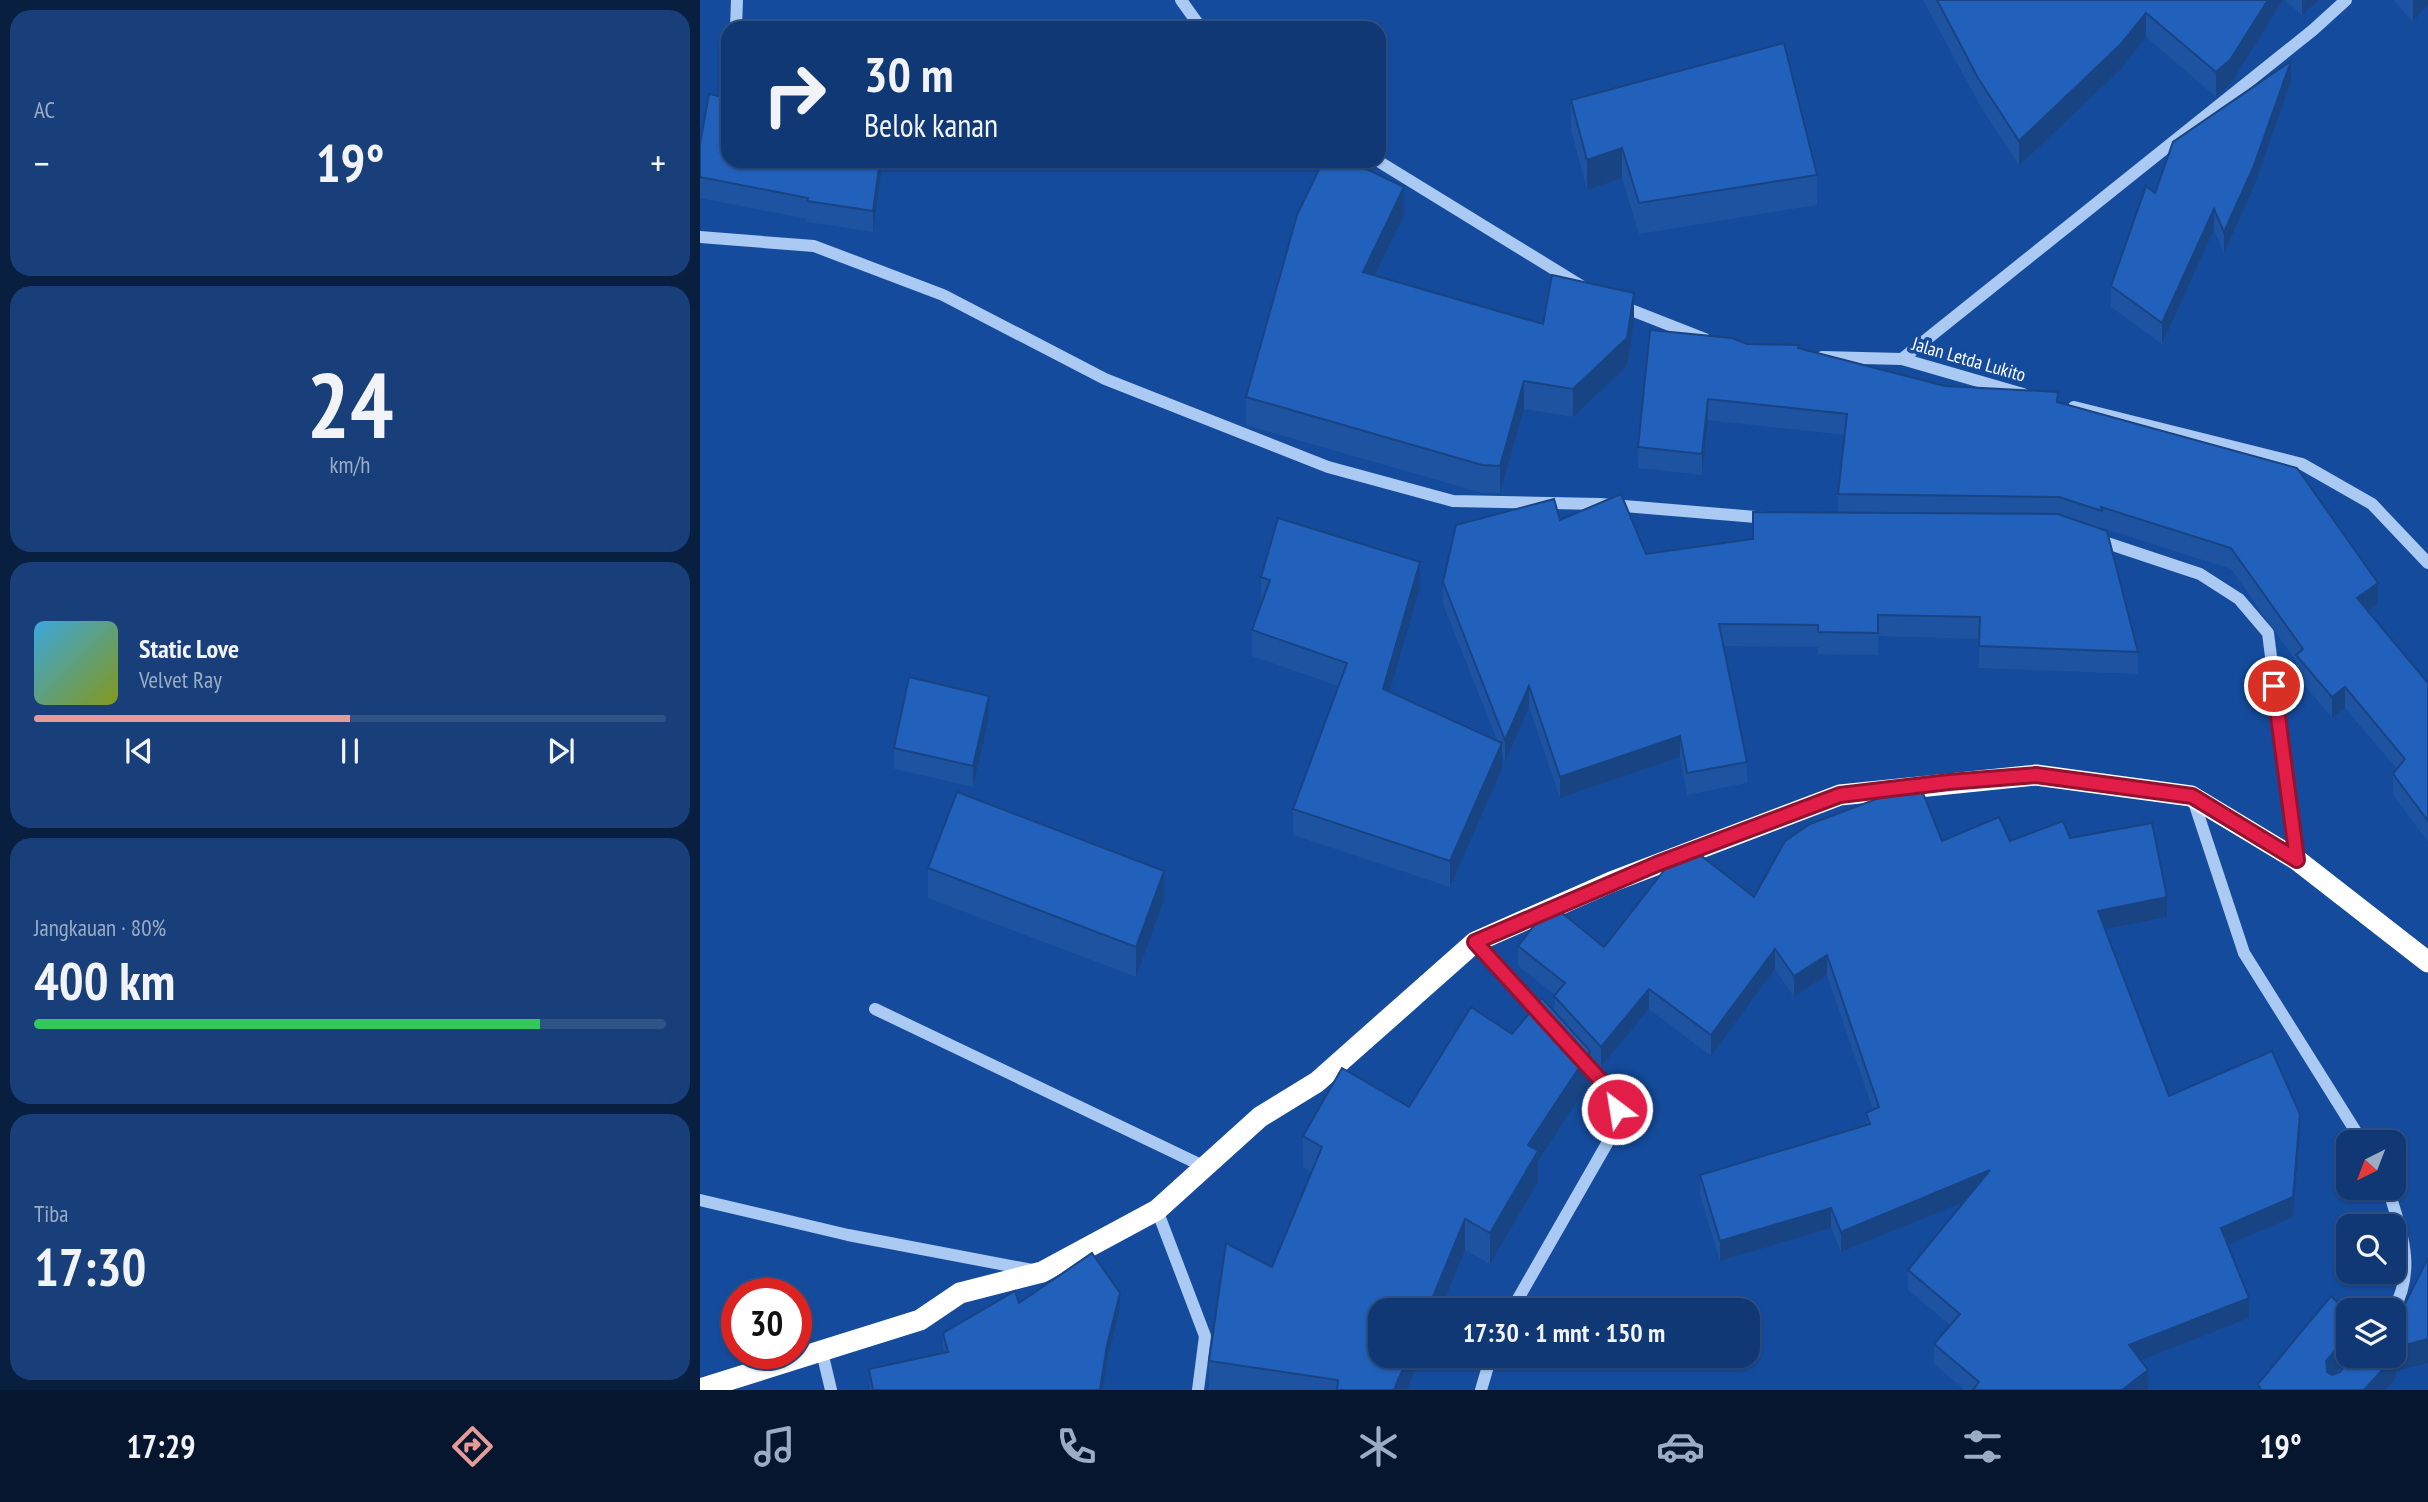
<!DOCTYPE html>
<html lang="id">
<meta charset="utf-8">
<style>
:root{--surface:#0f3875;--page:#183f7a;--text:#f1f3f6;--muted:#9bacc5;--line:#2f5287;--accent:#e69b98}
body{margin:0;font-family:"PT Sans Narrow",sans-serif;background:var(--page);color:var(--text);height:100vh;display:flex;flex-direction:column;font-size:26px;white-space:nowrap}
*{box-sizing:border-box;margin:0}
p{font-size:23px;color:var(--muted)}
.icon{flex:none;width:38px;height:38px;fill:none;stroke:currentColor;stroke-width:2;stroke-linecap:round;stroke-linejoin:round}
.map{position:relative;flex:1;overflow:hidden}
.side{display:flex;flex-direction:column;gap:10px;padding:10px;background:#081f40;width:700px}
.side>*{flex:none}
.hud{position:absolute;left:21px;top:21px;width:665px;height:147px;border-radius:21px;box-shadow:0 2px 5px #0004,0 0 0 2px var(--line);background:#0f3875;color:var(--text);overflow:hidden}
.needle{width:46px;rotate:222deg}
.fabs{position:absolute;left:1636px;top:1130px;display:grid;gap:14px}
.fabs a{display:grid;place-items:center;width:70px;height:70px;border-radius:14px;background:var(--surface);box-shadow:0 2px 5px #0004,0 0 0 2px var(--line);font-size:35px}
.speed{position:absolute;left:21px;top:1278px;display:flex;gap:14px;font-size:35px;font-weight:700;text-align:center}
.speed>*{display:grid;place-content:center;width:91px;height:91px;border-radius:50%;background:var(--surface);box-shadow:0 2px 5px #0004,0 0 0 2px var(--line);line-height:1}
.speed .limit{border:10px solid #d22;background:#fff;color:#111}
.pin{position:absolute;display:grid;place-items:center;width:60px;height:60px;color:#fff;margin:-30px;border:4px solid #fff;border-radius:50%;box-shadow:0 2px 7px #0007}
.me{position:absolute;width:77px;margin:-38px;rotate:329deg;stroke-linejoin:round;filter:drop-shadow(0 0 5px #0008)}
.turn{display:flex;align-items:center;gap:24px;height:147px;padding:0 28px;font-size:32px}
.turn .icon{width:91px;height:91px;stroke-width:2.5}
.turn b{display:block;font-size:49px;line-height:60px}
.big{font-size:52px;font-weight:700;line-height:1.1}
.side .tile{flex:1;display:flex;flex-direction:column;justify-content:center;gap:10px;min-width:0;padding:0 24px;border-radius:21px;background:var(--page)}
.side .dial{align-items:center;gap:0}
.dial b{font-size:91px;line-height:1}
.song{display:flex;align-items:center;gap:21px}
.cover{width:84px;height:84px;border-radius:10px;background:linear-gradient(135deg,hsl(200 70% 55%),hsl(70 70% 35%))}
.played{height:7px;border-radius:4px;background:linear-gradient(90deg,var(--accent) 50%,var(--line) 50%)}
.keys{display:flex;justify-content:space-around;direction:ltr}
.heat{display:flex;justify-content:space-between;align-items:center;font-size:38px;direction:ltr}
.charge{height:10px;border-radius:5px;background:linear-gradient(90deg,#34c759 80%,var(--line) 0)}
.trip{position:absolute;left:668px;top:1298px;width:392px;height:70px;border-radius:21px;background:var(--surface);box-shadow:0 2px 5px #0004,0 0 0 2px var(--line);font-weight:700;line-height:70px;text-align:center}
.dock{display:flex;height:112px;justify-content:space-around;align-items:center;background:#06162f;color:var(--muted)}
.dock .icon{width:49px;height:49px}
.dock .current{color:var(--accent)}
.dock b{font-size:32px;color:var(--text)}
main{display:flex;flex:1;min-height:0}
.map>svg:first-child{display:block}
</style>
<main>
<section class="side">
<div class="tile"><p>AC</p>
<div class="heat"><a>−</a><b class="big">19°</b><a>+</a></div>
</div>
<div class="tile dial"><b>24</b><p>km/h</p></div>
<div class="tile">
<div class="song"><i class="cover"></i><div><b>Static Love</b><p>Velvet Ray</p></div></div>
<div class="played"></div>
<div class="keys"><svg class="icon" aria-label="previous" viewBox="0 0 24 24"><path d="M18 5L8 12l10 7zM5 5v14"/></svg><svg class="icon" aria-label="pause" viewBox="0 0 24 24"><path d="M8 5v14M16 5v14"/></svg><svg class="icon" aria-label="next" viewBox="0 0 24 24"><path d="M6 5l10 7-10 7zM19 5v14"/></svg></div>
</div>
<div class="tile"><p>Jangkauan · 80%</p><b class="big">400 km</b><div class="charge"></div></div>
<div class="tile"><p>Tiba</p><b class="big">17:30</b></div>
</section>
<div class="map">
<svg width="1728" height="1390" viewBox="0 0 1728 1390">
<rect width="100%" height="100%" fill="#144b9c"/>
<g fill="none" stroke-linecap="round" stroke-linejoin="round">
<!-- minor -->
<g stroke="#aac9f3" stroke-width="12">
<polyline points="481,0 501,28"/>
<polyline points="36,28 37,0"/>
<polyline points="678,161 883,287"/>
<polyline points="0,237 114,246 243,295 405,379 628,467 753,501 900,504 1068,518"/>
<polyline points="921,306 1005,339"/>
<polyline points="1122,357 1202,359 1323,394"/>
<polyline points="1202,359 1613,30 1646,0"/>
<polyline points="1374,407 1602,464 1672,504 1728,563"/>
<polyline points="1395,539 1500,574 1539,599 1568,633 1597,860"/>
<polyline points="1492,796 1544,953 1663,1143"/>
<polyline points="775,942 844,1018"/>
<polyline points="175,1009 505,1167"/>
<path d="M 1688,1188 C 1701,1232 1717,1268 1693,1311"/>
<polyline points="0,1200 148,1235 332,1270"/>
<polyline points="457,1210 505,1336 498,1390"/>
<polyline points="811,1311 909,1140 917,1109 913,1094 880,1058"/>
<polyline points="122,1352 131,1390"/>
<polyline points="781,1390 791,1356"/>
</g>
<!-- highway -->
<polyline stroke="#fff" stroke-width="21" points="0,1389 220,1320 260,1293 342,1272 457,1210 560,1117 617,1082 775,942 911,882 1140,795 1336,775 1491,796 1597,860 1728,962"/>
</g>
<!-- wall -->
<g fill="#1d53a1">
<polygon points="1223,0 1583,0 1530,85 1516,97 1446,37 1421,69 1319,166 1278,102"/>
<polygon points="1584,0 1619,0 1602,15"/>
<polygon points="1693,0 1728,0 1728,4 1713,22"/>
<polygon points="1591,82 1553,189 1524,253 1514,230 1462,344 1411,307 1411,286 1455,193"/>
<polygon points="871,100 1117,175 1117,205 939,234 922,178 887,190 871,130"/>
<polygon points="0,144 183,161 173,232 107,222 107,219 0,198"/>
<polygon points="704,215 675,276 843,324 934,321 927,366 873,417 824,409 800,493 782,493 546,425 546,397"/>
<polygon points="1047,344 1099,348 1245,386 1358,403 1678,604 1668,611 1728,683 1728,842 1693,795 1693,774 1697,769 1645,708 1632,718 1596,675 1596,661 1531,569 1402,528 1438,652 1438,674 1279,668 1279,639 1178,636 1178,655 1118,654 1118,647 1024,646 1047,762 1047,783 987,795 980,757 860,798 829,707 805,762 802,754 802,769 750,887 593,835 593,809 638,686 552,656 552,630 562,604 561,603 561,577 720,588 690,692 797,740 743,604 743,582 860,520 946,554 1053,539 1138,513 1138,494 1145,435 1008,420 1002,475 938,468 938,447"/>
<polygon points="289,717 273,787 194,769 194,748"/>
<polygon points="1370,838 1467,917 1405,930 1469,1096 1600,1134 1593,1217 1528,1245 1549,1318 1441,1360 1448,1390 1265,1390 1234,1364 1234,1344 1250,1325 1208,1290 1208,1270 1265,1201 1141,1252 1131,1228 1020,1261 1000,1195 1000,1175 1166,1125 1166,1113 1173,1110 1127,975 1094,997 1075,969 1011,1056 949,1009 901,1067 890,1056 890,1082 838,1161 838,1182 790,1264 765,1250 681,1356 721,1356 707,1390 509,1390 509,1361 572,1267 612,1172 603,1167 603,1136 709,1107 812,1034 854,1011 855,995 818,966 818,946 904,947 1054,897 1242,841 1310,841"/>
<polygon points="228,868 464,901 436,977 228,898"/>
<polygon points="319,1303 420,1308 407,1361 403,1390 170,1390 169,1369 244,1353 243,1348 243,1333"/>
</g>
<!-- shaded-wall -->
<g fill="#184483">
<polygon points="1568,0 1583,0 1530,85 1516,97 1516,72"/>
<polygon points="1602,0 1619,0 1602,15"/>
<polygon points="1713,0 1728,0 1728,4 1713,22"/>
<polygon points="1446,13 1446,37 1421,69 1319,166 1319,141"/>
<polygon points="1591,61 1591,82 1553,189 1524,253 1524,232"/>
<polygon points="922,148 922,178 887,190 887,160"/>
<polygon points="180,161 183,161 173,232 173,211"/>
<polygon points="704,187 704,215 663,300 663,272"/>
<polygon points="1514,209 1514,230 1462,344 1462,323"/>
<polygon points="934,293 934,321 927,366 873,417 873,389"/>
<polygon points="824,381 824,409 800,493 800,466"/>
<polygon points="1008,399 1008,420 1002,475 1002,454"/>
<polygon points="720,562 720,588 683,715 683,689"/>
<polygon points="1678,583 1678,604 1657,619 1657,598"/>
<polygon points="829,686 829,707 805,762 805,740"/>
<polygon points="1645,687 1645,708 1632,718 1632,697"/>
<polygon points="289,696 289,717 273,787 273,766"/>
<polygon points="980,736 980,757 860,798 860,777"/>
<polygon points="802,743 802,769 750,887 750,861"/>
<polygon points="464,871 464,901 436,977 436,947"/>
<polygon points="1467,897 1467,917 1398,931 1398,911"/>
<polygon points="1075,949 1075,969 1011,1056 1011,1035"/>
<polygon points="1127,955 1127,975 1094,997 1094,976"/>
<polygon points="949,989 949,1009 901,1067 901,1047"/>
<polygon points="890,1051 890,1082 838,1161 838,1182 790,1264 790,1233 828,1145"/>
<polygon points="1600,1114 1600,1134 1593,1217 1521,1248 1521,1228"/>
<polygon points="1290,1170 1290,1191 1141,1252 1141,1232"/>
<polygon points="1131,1208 1131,1228 1020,1261 1020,1241"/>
<polygon points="765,1219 765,1250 740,1311 727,1311"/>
<polygon points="420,1293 420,1308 407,1361 403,1390 400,1390 407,1345"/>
<polygon points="1549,1298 1549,1318 1429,1365 1429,1345"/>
<polygon points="1648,1335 1648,1356 1650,1356 1626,1384 1626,1361"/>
<polygon points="1728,1339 1728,1363 1696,1371 1696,1378 1685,1390 1664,1390 1694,1356 1694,1348"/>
<polygon points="708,1356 721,1356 707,1390 694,1390"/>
<polygon points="1448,1370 1448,1390 1422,1390"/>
</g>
<!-- building -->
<g fill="#2261bb" stroke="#184483" stroke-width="2">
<polygon points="1237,0 1568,0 1530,60 1516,72 1446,13 1421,44 1319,141 1278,78"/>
<polygon points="1084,43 1117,175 939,203 922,148 887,160 871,100"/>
<polygon points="1591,61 1553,168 1524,232 1514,209 1462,323 1411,286 1446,186 1455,193 1473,142"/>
<polygon points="9,94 28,98 28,161 180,161 173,211 107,201 108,198 0,177 0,144"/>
<polygon points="623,161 650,161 704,187 663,272 843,324 852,275 934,293 927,338 873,389 824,381 800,466 782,465 546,397 597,215"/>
<polygon points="950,330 1032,338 1047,344 1099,345 1098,348 1245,386 1358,392 1357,402 1597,468 1678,583 1657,598 1728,683 1728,821 1693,774 1705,759 1645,687 1632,697 1596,655 1603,649 1531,548 1401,507 1402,511 1359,497 1138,494 1147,414 1008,399 1002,454 938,447"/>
<polygon points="921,494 946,554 1053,539 1053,512 1358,514 1407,531 1438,652 1279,646 1280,617 1178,615 1178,633 1118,632 1118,625 1019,624 1047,762 987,773 980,736 860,777 829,686 805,740 743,582 756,525 854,499 860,520"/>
<polygon points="578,518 720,562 683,689 802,743 750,861 593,809 647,663 552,630 570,580 561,577"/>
<polygon points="209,677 289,696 273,766 194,748"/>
<polygon points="1219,783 1242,841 1299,817 1310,841 1363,821 1370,838 1452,823 1467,897 1398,911 1469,1096 1572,1051 1600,1114 1593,1197 1521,1228 1549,1298 1429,1345 1448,1370 1422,1390 1273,1390 1279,1382 1234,1344 1260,1314 1208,1270 1290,1170 1141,1232 1131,1208 1020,1241 1000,1175 1170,1124 1166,1113 1179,1107 1127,955 1094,976 1075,949 1011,1035 949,989 901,1047 854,996 865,983 818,946 851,904 904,947 980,850 989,846 1054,897 1085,841 1110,824"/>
<polygon points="257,792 464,871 436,947 228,868"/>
<polygon points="842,998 890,1051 828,1145 838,1151 790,1233 765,1219 727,1311 681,1311 681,1356 708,1356 694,1390 637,1390 638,1380 509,1361 526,1243 572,1267 622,1147 603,1136 642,1068 709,1107 771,1007 812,1034"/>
<polygon points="392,1253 420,1293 407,1345 400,1390 173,1390 169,1369 248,1352 243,1333 315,1291 319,1303"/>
<polygon points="1728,1258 1728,1339 1694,1348 1694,1326"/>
<polygon points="1631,1296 1648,1312 1648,1335 1626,1361 1627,1372 1632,1375 1640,1372 1652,1356 1694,1356 1694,1353 1696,1355 1664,1390 1561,1390 1558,1384"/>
</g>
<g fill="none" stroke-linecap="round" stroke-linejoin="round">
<defs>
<polyline id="route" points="917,1109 913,1094 775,942 957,864 1140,795 1249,782 1336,775 1492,796 1597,860 1574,686"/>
</defs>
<!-- route casing -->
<use href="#route" stroke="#92132f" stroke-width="18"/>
<!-- route -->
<use href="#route" stroke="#e11d48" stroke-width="12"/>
</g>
<g text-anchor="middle" stroke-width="7" stroke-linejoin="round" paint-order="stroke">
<!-- street labels -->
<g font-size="19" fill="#fff" stroke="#144b9c">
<text transform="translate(1269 359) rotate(16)" y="7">Jalan Letda Lukito</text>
</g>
</g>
</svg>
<div class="fabs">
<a><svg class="needle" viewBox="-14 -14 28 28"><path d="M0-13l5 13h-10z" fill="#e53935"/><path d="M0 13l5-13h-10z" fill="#9bacc5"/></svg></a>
<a><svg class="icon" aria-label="search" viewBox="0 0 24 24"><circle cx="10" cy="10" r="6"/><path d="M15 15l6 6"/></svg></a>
<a><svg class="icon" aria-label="layers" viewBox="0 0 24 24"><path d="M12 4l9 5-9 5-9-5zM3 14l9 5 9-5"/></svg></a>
</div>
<div class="speed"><div class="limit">30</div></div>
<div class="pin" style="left:1574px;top:686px;background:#d93025"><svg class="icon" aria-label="arrive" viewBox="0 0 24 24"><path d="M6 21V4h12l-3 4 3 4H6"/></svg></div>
<svg class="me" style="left:917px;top:1109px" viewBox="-20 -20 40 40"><circle r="17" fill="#e11d48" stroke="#fff" stroke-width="3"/><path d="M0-11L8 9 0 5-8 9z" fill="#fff"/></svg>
<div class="trip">17:30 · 1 mnt · 150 m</div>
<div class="hud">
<div class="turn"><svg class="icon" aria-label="right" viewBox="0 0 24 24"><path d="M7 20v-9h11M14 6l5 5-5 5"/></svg><div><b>30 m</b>Belok kanan</div></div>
</div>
</div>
</main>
<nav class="dock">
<b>17:29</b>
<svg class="icon current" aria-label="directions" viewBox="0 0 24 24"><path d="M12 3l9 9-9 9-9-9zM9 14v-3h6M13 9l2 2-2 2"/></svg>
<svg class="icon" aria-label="music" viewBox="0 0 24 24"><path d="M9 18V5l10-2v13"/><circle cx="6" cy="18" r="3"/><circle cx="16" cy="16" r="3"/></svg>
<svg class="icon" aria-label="phone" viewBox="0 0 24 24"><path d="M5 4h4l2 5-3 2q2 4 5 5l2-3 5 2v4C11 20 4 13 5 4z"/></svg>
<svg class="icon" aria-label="climate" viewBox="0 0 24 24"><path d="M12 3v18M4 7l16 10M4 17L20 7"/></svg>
<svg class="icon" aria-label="car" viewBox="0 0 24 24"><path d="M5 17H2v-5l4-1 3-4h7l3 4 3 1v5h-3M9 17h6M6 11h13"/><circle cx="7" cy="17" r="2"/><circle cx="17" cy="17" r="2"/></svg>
<svg class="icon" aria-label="filters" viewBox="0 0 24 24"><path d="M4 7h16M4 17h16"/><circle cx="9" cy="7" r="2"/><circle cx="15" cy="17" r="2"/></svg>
<b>19°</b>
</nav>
